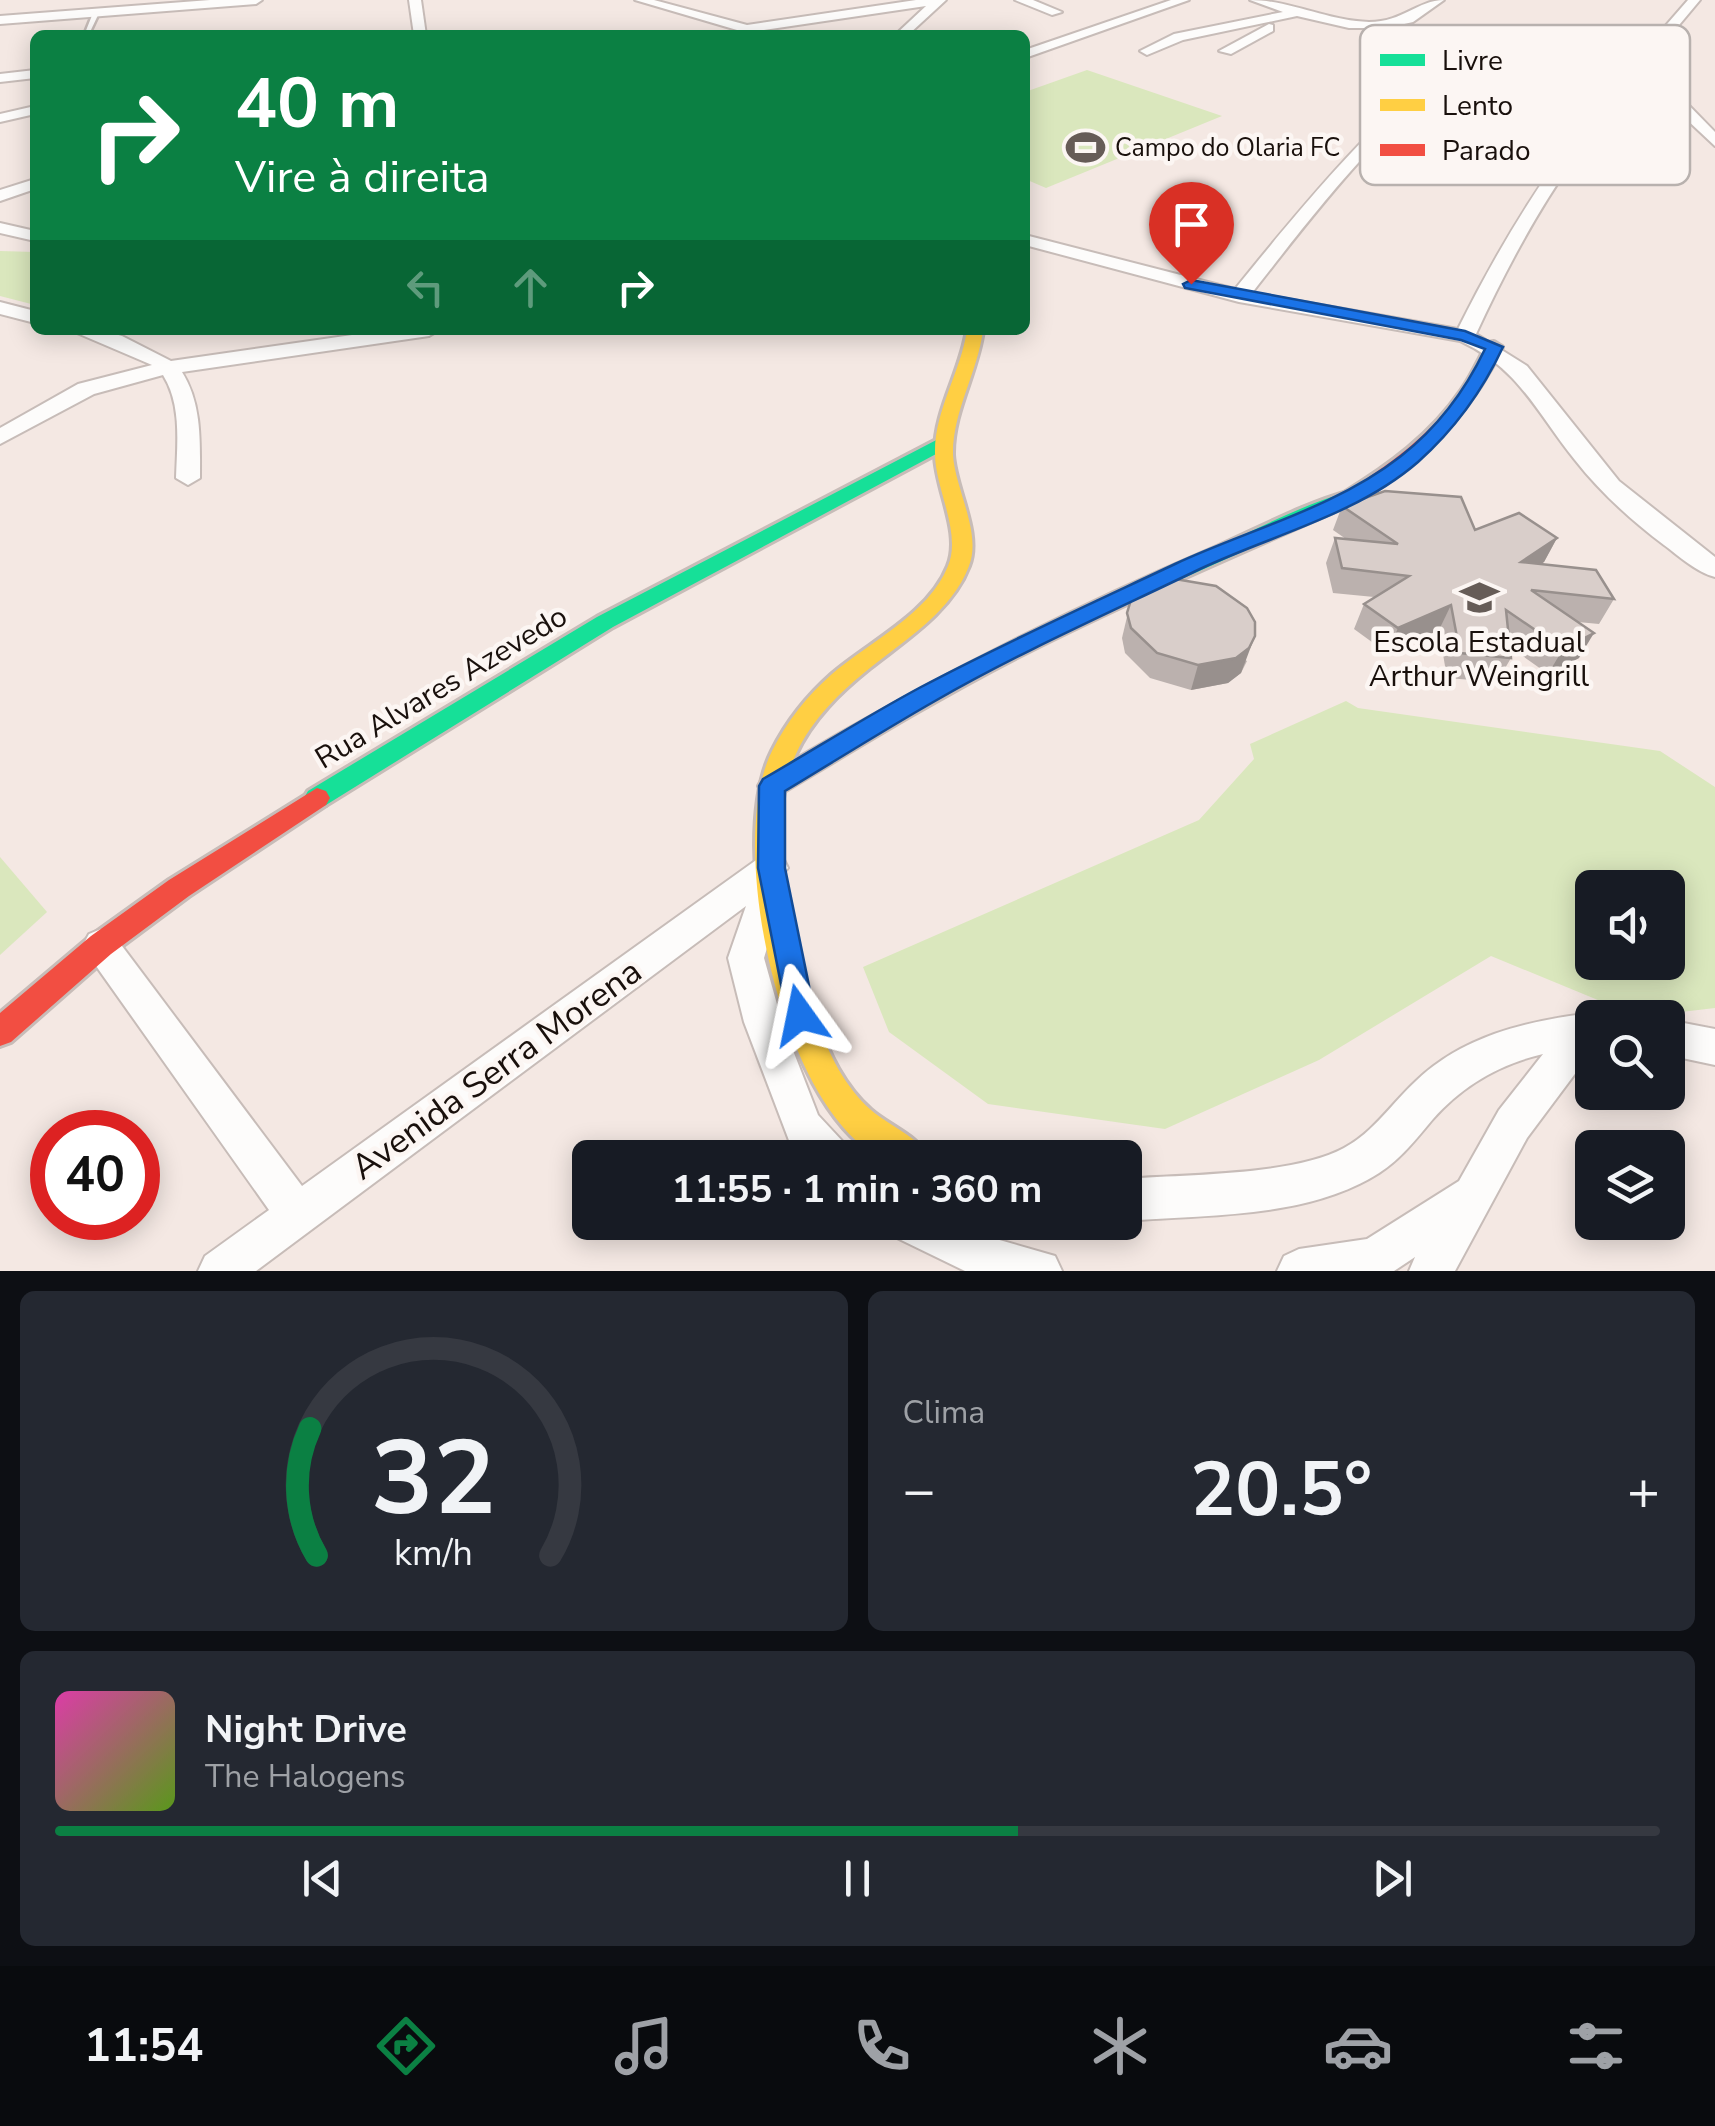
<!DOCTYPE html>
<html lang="pt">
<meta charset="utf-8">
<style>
:root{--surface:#171b24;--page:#242831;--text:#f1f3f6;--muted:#9ea1a6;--line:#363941;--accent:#0b8043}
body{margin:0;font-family:"Nunito Sans",sans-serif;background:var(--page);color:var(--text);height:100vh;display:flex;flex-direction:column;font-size:38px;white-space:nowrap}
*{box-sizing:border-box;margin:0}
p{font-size:32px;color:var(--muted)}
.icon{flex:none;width:55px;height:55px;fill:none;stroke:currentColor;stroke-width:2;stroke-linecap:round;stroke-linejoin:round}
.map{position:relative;height:1271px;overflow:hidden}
.details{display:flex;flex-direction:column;gap:20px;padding:20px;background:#0d0f14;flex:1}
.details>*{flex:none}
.top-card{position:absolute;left:30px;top:30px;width:1000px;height:305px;border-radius:15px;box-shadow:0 5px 25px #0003;background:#0b8043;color:#fff;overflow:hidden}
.buttons{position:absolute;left:1575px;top:870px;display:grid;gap:20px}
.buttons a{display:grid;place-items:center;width:110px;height:110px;border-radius:15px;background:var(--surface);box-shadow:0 5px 25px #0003;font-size:50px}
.speed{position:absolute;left:30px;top:1110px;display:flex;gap:20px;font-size:50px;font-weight:700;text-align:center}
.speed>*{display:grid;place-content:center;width:130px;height:130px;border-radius:50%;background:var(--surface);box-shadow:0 5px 25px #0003;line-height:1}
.speed .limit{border:15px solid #d22;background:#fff;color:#111}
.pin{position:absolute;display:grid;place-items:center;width:85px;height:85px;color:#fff;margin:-102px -42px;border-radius:50% 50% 50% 0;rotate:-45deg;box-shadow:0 0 10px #0007}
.pin .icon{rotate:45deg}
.me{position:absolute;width:110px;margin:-55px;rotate:348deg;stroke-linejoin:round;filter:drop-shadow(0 0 8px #0008)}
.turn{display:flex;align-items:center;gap:35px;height:210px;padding:0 40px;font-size:45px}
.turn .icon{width:130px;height:130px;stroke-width:2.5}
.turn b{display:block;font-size:70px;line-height:85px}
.lanes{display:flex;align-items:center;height:95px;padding:0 40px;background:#0003;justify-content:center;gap:50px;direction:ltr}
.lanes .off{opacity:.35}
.big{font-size:75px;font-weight:700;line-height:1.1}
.details .card{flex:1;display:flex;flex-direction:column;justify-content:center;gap:15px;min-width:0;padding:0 35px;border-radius:15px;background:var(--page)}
.details .dial{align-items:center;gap:0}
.dial svg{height:260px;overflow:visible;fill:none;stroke:var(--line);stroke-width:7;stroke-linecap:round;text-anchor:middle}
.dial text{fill:var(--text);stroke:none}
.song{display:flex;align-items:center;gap:30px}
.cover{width:120px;height:120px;border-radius:15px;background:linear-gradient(135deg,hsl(320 70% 55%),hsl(90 70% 35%))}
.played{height:10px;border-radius:5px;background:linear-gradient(90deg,var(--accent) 60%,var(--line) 60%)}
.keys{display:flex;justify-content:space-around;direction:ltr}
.heat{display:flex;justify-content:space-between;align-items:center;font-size:55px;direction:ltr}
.details .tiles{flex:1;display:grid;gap:20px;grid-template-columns:1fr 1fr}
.card:last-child{grid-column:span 2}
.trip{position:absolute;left:572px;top:1140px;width:570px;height:100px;border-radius:15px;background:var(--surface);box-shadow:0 5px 25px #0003;font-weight:700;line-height:100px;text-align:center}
.tabs{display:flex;height:160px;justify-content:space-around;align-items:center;background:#090b0e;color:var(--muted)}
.tabs .icon{width:70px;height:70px}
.tabs .active{color:var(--accent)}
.tabs b{font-size:45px;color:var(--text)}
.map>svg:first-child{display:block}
</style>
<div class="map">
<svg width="1715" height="1271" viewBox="0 0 1715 1271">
<rect width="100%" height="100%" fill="#f4e8e3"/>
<!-- green -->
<g fill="#dae7bd" fill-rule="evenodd">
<polygon points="1087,70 1222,116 1046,188 1025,179 1025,92"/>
<polygon points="0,251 35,252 35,305 0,296"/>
<path d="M 1346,701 L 1358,708 L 1660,751 L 1715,787 L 1715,1008 L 1639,1017 L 1491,956 L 1319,1060 L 1165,1129 L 988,1104 L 889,1032 L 863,967 L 1199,820 L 1254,759 L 1250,744 ZM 1592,888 L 1668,888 L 1668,962 L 1592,962 Z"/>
<polygon points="0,857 47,912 0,955"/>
</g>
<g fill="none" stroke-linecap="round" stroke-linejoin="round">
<defs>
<polygon id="lane" points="96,11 99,13 90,32 85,33 93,13"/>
<g id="street">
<polygon points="210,0 262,0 256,4 0,24 0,16"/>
<polygon points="409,0 421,0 426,35 414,35"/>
<polygon points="635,0 654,0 747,25 916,0 946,0 908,35 895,35 926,6 764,30 766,35 754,35"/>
<polygon points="1015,0 1033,0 1062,12 1052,15"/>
<polygon points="1171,0 1189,0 1025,58 1025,50"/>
<path d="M 1250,0 C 1290,0 1328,21 1369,22 C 1403,22 1418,0 1444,0 L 1413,22 L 1387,28 L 1349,28 L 1297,16 L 1183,40 L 1147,55 L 1140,51 L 1174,34 L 1283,12 Z"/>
<path d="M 1688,0 L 1700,0 L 1644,67 L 1666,82 L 1715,132 L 1715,146 L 1638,74 C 1568,159 1522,234 1476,334 L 1527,366 L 1619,481 L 1715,557 L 1715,577 C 1696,572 1679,556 1664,545 C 1631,520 1600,492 1575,460 C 1536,412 1520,369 1460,341 L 1239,302 L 1025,245 L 1025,235 L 1235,289 C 1280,234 1404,77 1469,59 C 1518,46 1573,66 1620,78 ZM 1507,64 L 1546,68 L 1614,85 C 1551,162 1502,240 1458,329 L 1252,293 C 1299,233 1402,96 1470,68 C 1481,64 1495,64 1507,64 Z"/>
<polygon points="1269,24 1273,25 1273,31 1231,54 1219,51"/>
<polygon points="35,70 35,78 0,82 0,74"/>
<polygon points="35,106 35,114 0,122 0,114"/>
<polygon points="35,179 35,189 0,201 0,190"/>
<polygon points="0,223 35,231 35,241 0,233"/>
<polygon points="0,302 35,311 35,323 0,314"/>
<path d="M 70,330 L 101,330 L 122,336 L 171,361 L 387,330 L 439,330 L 429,336 L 182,372 C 202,404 200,441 200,478 L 188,485 L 176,478 C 177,444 182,405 163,375 L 94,394 L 0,444 L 0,428 L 78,384 L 152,365 Z"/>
<polygon points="771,854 783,858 788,868 772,886 782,898 764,958 782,1022 818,1115 845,1144 851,1158 803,1158 790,1143 744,1022 728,958 746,906 256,1271 198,1271 205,1256 269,1210 89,956 83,945 89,934 101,929 113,934 302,1186 759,858"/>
<path d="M 1584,1014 L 1597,1018 L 1592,1018 L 1592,1051 L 1527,1138 L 1455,1271 L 1409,1271 L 1415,1257 L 1394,1271 L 1277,1271 L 1284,1256 L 1299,1249 L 1367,1239 L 1459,1181 L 1499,1110 L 1543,1054 C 1500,1064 1462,1086 1433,1119 C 1416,1139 1401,1159 1379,1173 C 1307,1219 1207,1214 1125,1221 L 1125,1179 C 1185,1174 1292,1176 1344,1148 C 1374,1132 1392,1103 1416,1081 C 1462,1037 1523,1022 1584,1014 Z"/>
<polygon points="1668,1020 1715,1029 1715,1065 1668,1055"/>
<polygon points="889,1222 957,1222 989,1237 1055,1256 1062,1271 965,1271 895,1237"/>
</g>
<g id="fast">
<polygon points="944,436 953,442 951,446 613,627 326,805 317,808 308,805 304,798 308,791 597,617"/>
<path d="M 1351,491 L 1361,497 L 1358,501 C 1244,551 1130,600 1019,656 C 937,698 859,746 781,793 L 772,796 L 763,793 L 759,786 L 763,779 C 908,693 1055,616 1210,550 C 1256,530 1303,504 1351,491 Z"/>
</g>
<path id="slow" d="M 967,330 L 983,330 C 978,372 952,412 953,455 C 955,489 982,533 969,566 C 952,611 905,640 870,668 C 840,692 812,719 796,754 C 761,828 792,946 817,1021 C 829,1054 844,1086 871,1110 C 889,1126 920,1137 928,1158 C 913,1158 889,1162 876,1155 C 781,1102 725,845 772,751 C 787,721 807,696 832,674 C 869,642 929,614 948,566 C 962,533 935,488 935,454 C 934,411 961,372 967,330 Z"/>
<g id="jam">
<path d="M 1494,342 L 1502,347 C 1475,404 1437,447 1386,483 C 1373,492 1360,504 1344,501 L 1341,497 L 1344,493 C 1388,466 1431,435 1461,391 C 1472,376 1479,359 1488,343 Z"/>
<polygon points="317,788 326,791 330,798 326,805 189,896 111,954 11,1042 0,1046 0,1013 91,936 169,880"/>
</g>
</defs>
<!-- lane casing -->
<use href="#lane" stroke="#c7bcb8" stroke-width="5"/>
<!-- street casing -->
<use href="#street" stroke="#c7bcb8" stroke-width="4"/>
<!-- fast casing -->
<use href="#fast" stroke="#c7bcb8" stroke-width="6"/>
<!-- slow casing -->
<use href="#slow" stroke="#c7bcb8" stroke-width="6"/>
<!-- jam casing -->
<use href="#jam" stroke="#c7bcb8" stroke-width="6"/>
<!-- path -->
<polyline stroke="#cecac8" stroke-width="2.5" stroke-dasharray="4 2.5" stroke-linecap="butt" points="1414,36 1447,53"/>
<!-- lane -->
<use href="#lane" fill="#fdfcfb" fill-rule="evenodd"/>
<!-- street -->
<use href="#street" fill="#fdfcfb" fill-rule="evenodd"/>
<!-- fast -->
<use href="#fast" fill="#16e098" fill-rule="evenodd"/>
<!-- slow -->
<use href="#slow" fill="#ffcf43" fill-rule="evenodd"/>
<!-- jam -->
<use href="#jam" fill="#f24e42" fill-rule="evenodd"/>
</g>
<!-- wall -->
<g fill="#bbb1ae">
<polygon points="1342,506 1475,530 1557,538 1544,562 1541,564 1614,599 1599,624 1578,622 1579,658 1548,674 1510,647 1511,658 1497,682 1447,678 1439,630 1387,653 1354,629 1364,604 1374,597 1333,593 1326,563 1335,538 1346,539 1333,530"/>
<polygon points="1131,600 1247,661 1241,673 1228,683 1191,690 1150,678 1125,653 1122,638"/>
</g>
<!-- shaded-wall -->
<g fill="#98908d">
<polygon points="1557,538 1544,562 1508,586 1521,562"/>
<polygon points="1451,605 1439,630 1387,653 1398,628"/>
<polygon points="1594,633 1579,658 1548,674 1563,649"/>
<polygon points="1255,636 1241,673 1228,683 1191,690 1198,665"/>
</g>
<!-- building -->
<g fill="#d9ceca" stroke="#98908d" stroke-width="2.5">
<polygon points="1385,491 1461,497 1475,530 1519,513 1557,538 1521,562 1596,570 1614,599 1531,590 1594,633 1563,649 1506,610 1511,658 1460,653 1451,605 1398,628 1364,604 1409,576 1342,568 1335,538 1398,544 1342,506"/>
<polygon points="1175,579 1216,586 1247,608 1255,622 1255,636 1249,648 1236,658 1198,665 1157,653 1131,628 1127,613 1131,600 1141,590"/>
</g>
<!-- route -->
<path fill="#1a73e8" stroke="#114b97" stroke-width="2.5" d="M 1191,280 L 1465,331 L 1503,347 C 1482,392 1455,429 1418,462 C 1357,515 1272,535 1200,569 C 1111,612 1020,652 935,701 C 884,730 835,761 785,791 L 785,868 L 815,1015 L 810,1025 L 800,1029 L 789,1025 L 758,868 L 759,786 L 763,779 C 815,749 867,716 921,687 C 1004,643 1090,604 1175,564 C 1250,529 1335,508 1401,456 C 1438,427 1465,391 1485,349 L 1461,340 L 1185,288 L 1183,284 Z"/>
<!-- icons -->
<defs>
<symbol id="stadium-bare" viewBox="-9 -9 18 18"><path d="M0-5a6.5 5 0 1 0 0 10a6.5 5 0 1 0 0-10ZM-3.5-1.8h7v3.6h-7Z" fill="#665c57" stroke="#fcf6f3" stroke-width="2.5" paint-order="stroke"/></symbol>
<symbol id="school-bare" viewBox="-9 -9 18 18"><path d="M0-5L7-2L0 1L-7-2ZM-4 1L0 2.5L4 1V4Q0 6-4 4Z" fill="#665c57" stroke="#fcf6f3" stroke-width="2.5" paint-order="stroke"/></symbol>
</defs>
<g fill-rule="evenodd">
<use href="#stadium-bare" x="1058" y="120" width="55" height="55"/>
<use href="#school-bare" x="1452" y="570" width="55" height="55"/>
</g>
<g text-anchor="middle" stroke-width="9" stroke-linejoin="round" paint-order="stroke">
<!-- far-poi labels -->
<g font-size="25" fill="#19100c" stroke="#fcf6f3" text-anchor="start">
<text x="1115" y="156">Campo do Olaria FC</text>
</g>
<!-- poi labels -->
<g font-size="30" fill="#19100c" stroke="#fcf6f3">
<text x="1479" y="652">Escola Estadual<tspan x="1479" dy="34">Arthur Weingrill</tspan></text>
</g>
<!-- street labels -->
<g font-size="30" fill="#19100c" stroke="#fcf6f3">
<text transform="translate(441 687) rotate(-31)" y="10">Rua Alvares Azevedo</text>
</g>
<!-- near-street labels -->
<g font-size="35" fill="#19100c" stroke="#fcf6f3">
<text transform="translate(496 1069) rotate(-36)" y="12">Avenida Serra Morena</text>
</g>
</g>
<!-- legend -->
<rect x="1360" y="25" width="330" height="160" rx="15" fill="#fcf6f3" stroke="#b8b1ae" stroke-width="2.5"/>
<rect x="1380" y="54" width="45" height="12" fill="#16e098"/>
<rect x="1380" y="99" width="45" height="12" fill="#ffcf43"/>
<rect x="1380" y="144" width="45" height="12" fill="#f24e42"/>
<g font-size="28" fill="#19100c">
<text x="1442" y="70">Livre</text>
<text x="1442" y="115">Lento</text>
<text x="1442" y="160">Parado</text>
</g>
</svg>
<div class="buttons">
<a><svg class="icon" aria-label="sound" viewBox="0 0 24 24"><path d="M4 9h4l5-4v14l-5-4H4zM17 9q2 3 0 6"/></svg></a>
<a><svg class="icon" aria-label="search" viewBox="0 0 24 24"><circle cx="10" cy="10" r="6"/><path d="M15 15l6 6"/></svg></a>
<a><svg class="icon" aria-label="layers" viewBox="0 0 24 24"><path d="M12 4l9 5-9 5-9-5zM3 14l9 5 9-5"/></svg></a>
</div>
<div class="speed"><div class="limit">40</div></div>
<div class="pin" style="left:1191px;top:284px;background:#d93025"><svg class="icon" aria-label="arrive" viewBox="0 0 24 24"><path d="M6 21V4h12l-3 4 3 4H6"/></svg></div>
<svg class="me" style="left:800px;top:1015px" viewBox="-20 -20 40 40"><path d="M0-17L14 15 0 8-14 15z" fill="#1a73e8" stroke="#fff" stroke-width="4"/></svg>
<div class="trip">11:55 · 1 min · 360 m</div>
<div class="top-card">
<div class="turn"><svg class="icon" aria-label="right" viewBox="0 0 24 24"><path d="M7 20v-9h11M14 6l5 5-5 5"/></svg><div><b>40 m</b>Vire à direita</div></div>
<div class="lanes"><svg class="icon off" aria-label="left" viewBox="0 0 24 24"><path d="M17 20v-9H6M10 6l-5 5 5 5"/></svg><svg class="icon off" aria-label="ahead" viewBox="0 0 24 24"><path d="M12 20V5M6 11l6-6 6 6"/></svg><svg class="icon" aria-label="right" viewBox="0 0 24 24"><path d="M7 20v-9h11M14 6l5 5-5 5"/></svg></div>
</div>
</div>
<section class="details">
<div class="tiles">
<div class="card dial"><svg viewBox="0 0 100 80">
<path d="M14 69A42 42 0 1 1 86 69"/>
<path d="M14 69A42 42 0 0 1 12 30" stroke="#0b8043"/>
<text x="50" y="56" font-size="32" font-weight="700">32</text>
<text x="50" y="72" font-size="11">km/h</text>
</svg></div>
<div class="card"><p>Clima</p>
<div class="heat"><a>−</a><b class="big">20.5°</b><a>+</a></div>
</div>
<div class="card">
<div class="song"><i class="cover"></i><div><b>Night Drive</b><p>The Halogens</p></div></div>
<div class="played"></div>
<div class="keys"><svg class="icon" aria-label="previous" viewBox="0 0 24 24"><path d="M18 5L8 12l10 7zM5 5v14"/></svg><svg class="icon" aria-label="pause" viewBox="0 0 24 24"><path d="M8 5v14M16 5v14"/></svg><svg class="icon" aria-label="next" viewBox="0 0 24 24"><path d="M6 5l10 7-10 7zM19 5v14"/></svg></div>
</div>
</div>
</section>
<nav class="tabs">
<b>11:54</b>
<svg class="icon active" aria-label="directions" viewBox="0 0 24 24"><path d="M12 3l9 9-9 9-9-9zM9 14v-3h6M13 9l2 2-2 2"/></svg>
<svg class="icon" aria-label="music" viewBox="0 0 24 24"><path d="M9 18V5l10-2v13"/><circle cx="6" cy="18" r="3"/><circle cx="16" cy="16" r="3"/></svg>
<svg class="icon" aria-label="phone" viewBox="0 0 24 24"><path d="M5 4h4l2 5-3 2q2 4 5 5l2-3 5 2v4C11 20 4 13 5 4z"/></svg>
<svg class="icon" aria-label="climate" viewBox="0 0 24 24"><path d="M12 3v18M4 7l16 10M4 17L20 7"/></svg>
<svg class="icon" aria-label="car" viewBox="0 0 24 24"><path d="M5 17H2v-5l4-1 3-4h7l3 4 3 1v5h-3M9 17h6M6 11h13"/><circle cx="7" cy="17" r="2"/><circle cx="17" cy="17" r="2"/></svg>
<svg class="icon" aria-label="filters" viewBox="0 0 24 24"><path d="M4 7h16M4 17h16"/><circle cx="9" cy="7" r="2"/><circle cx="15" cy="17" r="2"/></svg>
</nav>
